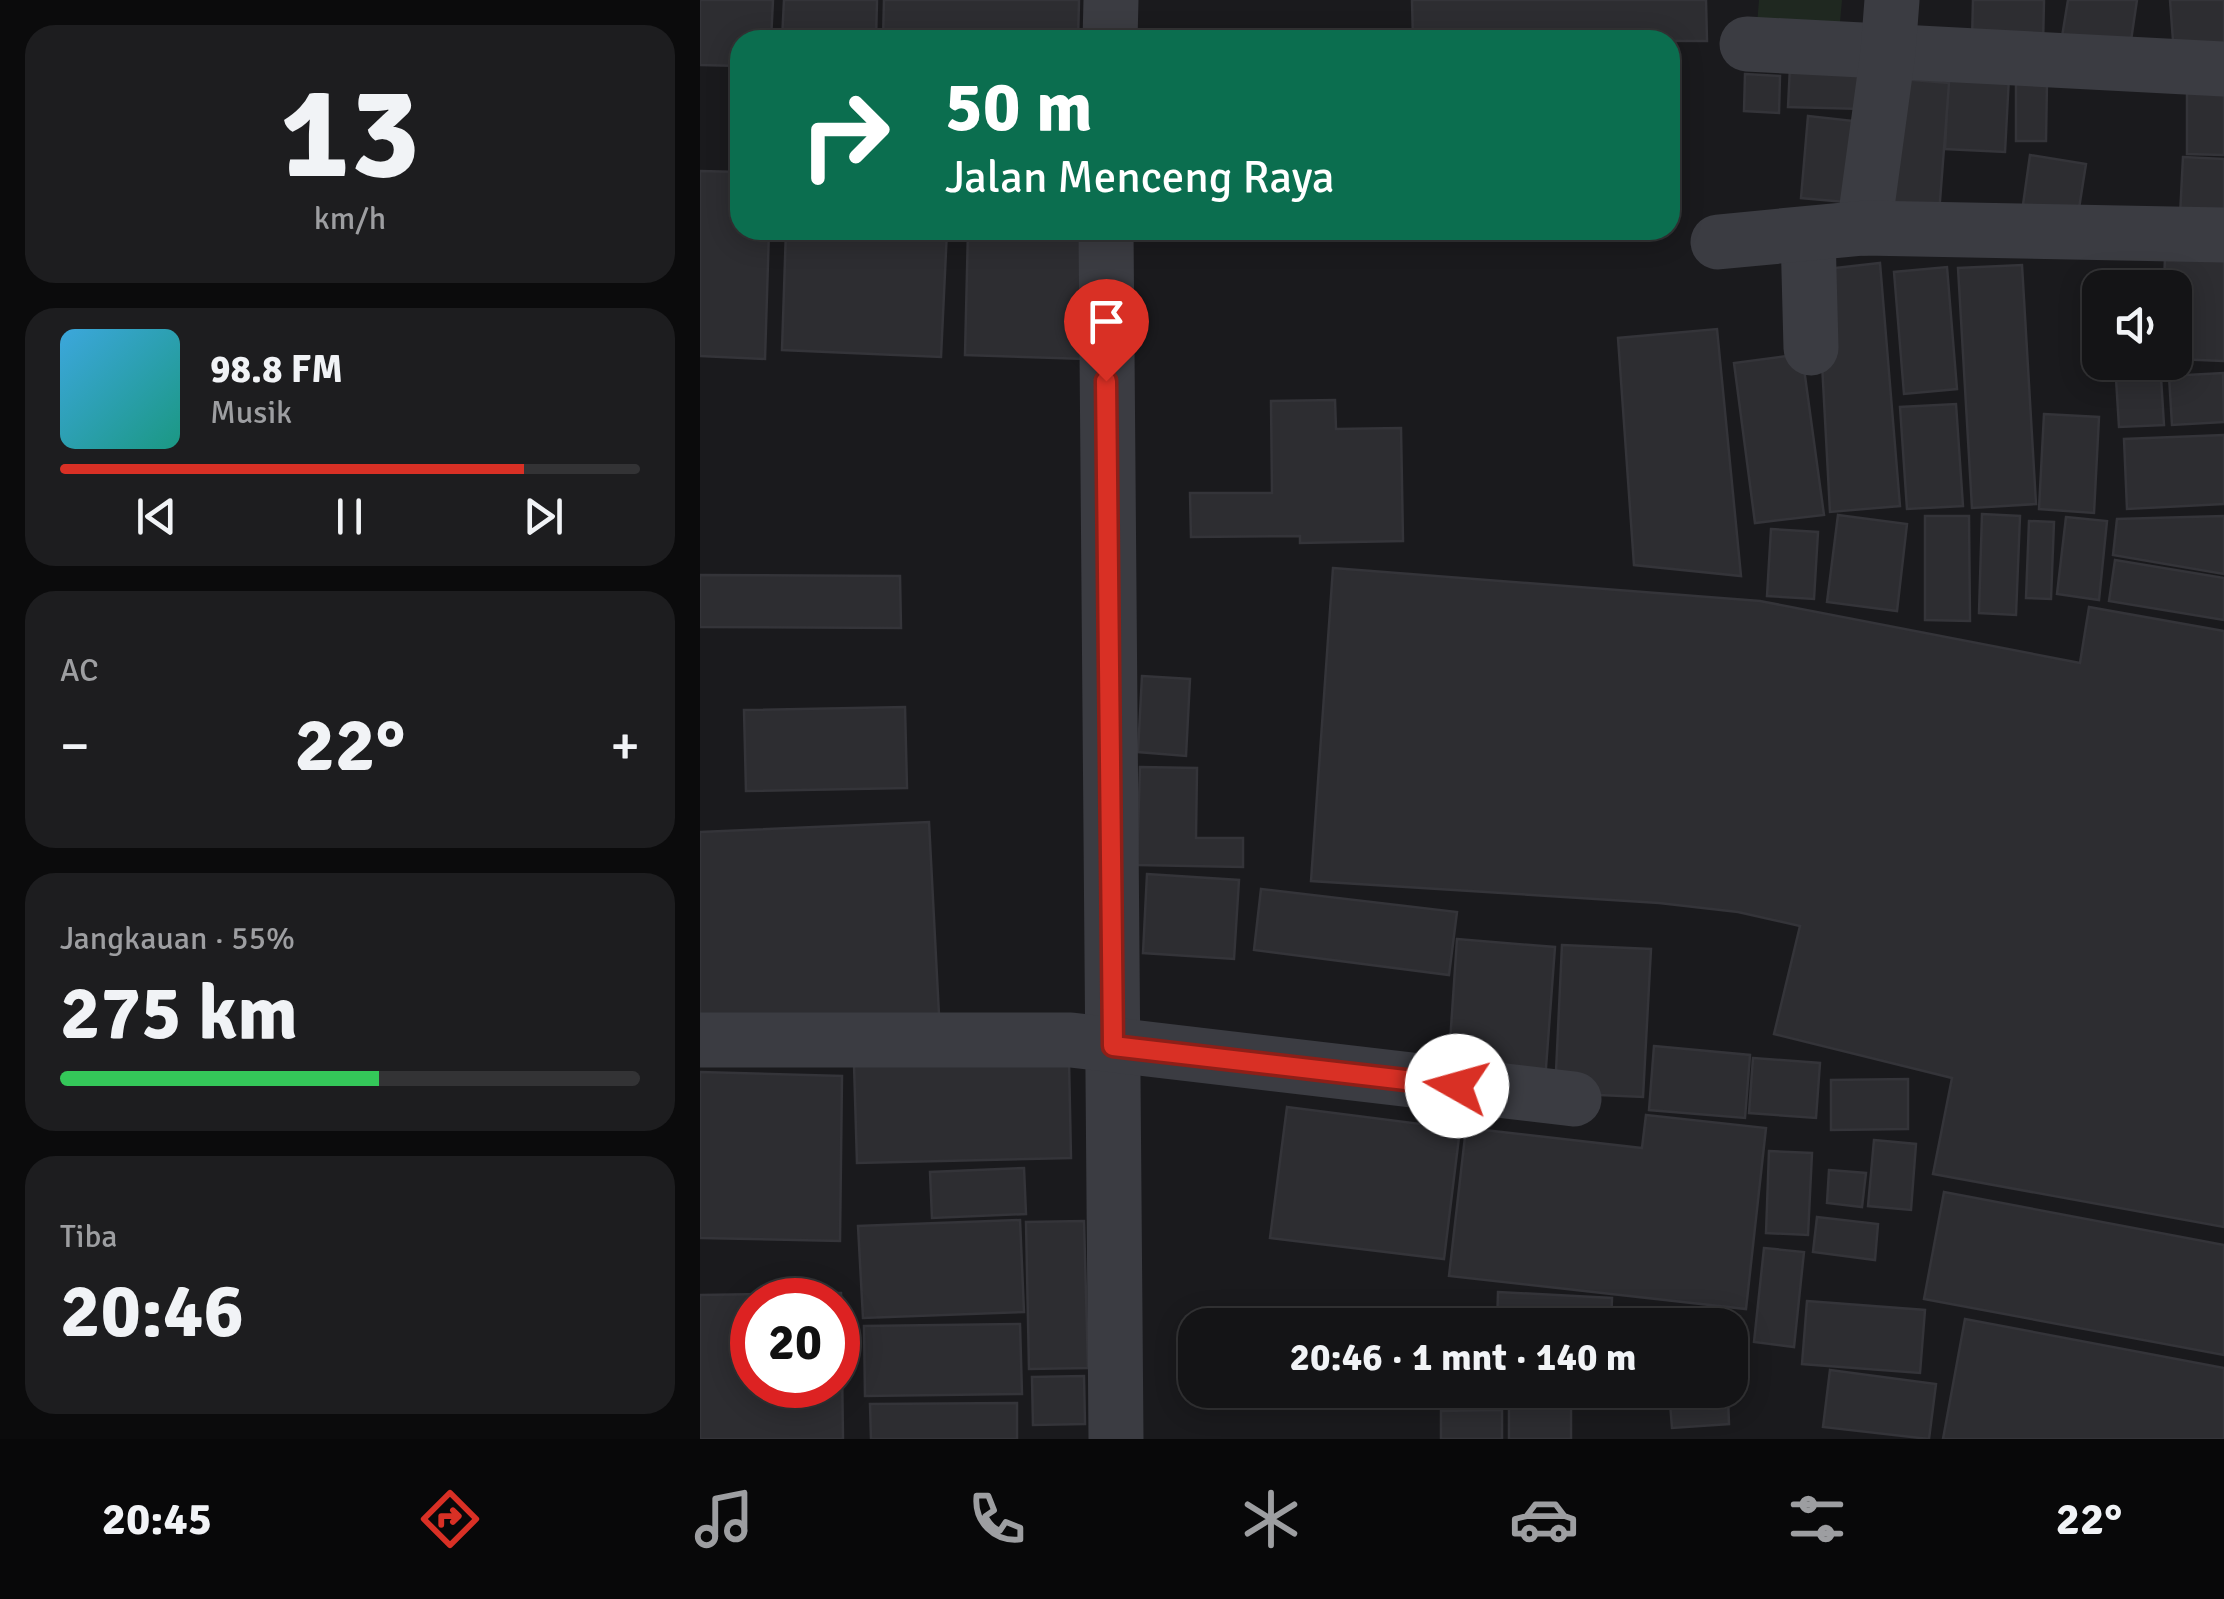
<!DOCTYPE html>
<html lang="id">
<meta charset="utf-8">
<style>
:root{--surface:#141416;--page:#1d1d1f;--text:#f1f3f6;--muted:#9d9ea1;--line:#333335;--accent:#d93025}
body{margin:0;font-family:Signika,sans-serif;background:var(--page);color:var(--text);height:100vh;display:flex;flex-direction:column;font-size:38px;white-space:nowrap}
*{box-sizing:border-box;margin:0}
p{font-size:32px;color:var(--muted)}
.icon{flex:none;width:55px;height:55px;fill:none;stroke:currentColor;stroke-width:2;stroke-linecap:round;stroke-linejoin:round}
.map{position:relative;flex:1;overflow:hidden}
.details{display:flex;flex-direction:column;gap:25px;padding:25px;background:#0b0b0c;width:700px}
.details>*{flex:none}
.banner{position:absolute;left:30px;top:30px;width:950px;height:210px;border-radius:30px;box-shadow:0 5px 25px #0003,0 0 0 2px var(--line);background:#0b6e4f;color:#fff;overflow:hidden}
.tools{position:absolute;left:1382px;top:270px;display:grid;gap:20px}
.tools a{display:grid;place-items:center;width:110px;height:110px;border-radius:20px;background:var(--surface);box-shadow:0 5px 25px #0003,0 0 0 2px var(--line);font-size:50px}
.speed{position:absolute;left:30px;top:1278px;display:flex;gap:20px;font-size:50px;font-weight:700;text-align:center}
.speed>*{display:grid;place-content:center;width:130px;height:130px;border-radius:50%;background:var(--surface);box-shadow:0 5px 25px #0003,0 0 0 2px var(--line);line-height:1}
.speed .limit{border:15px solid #d22;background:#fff;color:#111}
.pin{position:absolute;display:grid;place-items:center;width:85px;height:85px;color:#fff;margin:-102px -42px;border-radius:50% 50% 50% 0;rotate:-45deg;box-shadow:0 0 10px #0007}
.pin .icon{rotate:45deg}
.me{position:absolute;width:110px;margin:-55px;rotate:277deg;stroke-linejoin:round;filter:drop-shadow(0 0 8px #0008)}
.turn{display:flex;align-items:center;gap:35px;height:210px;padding:0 50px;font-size:45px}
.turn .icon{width:130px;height:130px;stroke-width:2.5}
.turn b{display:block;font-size:70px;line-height:85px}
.big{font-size:75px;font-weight:700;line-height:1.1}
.details .card{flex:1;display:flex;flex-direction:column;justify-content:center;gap:15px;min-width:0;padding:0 35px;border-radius:30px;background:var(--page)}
.details .dial{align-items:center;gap:0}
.dial b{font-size:130px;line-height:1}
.song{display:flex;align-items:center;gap:30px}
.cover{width:120px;height:120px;border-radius:15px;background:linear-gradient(135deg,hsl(200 70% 55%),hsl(170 70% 35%))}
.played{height:10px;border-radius:5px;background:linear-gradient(90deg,var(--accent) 80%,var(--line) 80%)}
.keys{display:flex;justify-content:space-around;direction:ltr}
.heat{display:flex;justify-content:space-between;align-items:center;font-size:55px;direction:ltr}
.charge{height:15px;border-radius:8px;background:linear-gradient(90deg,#34c759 55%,var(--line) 0)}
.trip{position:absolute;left:478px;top:1308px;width:570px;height:100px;border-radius:30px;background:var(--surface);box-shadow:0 5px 25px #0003,0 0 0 2px var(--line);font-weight:700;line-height:100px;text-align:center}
.dock{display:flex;height:160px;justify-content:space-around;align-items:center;background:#080809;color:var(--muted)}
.dock .icon{width:70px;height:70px}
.dock .on{color:var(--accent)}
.dock b{font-size:45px;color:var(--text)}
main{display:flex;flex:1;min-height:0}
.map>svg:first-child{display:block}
</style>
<main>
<section class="details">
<div class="card dial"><b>13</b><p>km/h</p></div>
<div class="card">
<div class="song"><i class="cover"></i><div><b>98.8 FM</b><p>Musik</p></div></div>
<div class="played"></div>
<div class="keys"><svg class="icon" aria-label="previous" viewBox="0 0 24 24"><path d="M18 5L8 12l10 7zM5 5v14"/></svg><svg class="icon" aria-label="pause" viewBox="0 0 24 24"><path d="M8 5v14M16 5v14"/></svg><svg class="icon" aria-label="next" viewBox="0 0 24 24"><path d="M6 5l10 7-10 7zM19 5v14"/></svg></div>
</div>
<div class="card"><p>AC</p>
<div class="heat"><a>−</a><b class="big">22°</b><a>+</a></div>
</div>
<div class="card"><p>Jangkauan · 55%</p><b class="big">275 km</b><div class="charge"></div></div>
<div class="card"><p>Tiba</p><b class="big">20:46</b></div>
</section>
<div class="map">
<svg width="1524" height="1439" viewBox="0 0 1524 1439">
<rect width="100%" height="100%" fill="#1a1a1d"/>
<!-- green -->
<polygon fill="#1f2820" points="1059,0 1142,0 1138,45 1056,37"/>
<!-- building -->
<g fill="#2d2d31" stroke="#343439" stroke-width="2.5" fill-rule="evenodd">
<polygon points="0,0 73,0 71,40 40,40 40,66 0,65"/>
<polygon points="84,0 177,0 176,40 82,40"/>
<polygon points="184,0 379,0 378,40 183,40"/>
<polygon points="712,0 1006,0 1007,41 713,40"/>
<polygon points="1273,0 1344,0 1343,45 1272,42"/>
<polygon points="1368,0 1437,0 1429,54 1361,43"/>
<polygon points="1470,0 1524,0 1524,51 1474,54"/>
<polygon points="1090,67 1164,69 1163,109 1088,107"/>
<polygon points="1249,72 1309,76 1305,152 1245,149"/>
<polygon points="1045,74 1080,76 1079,113 1044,111"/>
<polygon points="1189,78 1249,83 1239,214 1179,209"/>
<polygon points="1316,81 1347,81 1346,141 1316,141"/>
<polygon points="1487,89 1524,89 1524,155 1487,154"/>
<polygon points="1108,116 1163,122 1156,203 1101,198"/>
<polygon points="1330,155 1386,164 1377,221 1322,212"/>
<polygon points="1483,157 1524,159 1524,218 1480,216"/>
<polygon points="0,171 40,172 40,230 69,230 65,359 0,356"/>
<polygon points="86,230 247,230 241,357 82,350"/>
<polygon points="268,230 388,230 386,359 265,355"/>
<polygon points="1465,256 1524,258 1524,361 1475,359 1475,288 1464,288"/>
<polygon points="1180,263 1200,506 1130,512 1117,270"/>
<polygon points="1322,265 1336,504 1272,508 1258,268"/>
<polygon points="1247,267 1257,389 1204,394 1194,272"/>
<polygon points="1017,329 1041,576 934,565 918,338"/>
<polygon points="1102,354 1124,515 1055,523 1034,363"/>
<polygon points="1415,362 1460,362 1464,425 1419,427"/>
<polygon points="1523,373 1524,422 1472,425 1469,376"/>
<polygon points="635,400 636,429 701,428 703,541 600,543 600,536 491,537 490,493 572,493 571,401"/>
<polygon points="1256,404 1263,506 1207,509 1200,407"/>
<polygon points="1344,414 1399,417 1394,513 1339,509"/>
<polygon points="1524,435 1524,504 1427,509 1424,439"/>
<polygon points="1282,514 1320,516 1316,615 1279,613"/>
<polygon points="1138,515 1207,524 1197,611 1127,602"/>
<polygon points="1225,516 1269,516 1270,621 1225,620"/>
<polygon points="1524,516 1524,574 1413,555 1417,519"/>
<polygon points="1366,517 1407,521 1399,600 1357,594"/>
<polygon points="1329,521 1354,522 1351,599 1326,598"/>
<polygon points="1071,529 1118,532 1114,599 1067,596"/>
<polygon points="1415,560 1524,578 1524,620 1409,601"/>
<polygon points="633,568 1060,601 1380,663 1389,607 1524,631 1524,1227 1233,1174 1252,1078 1074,1034 1100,926 1038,912 959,903 611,881"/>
<polygon points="0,575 200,576 201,628 0,627"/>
<polygon points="442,676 490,679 486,756 438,752"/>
<polygon points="205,707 207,788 46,791 44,710"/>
<polygon points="440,767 497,768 496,838 543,838 543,867 437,865"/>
<polygon points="229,822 239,1015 0,1025 0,832"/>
<polygon points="447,874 539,880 534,959 443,953"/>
<polygon points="561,889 757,912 749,975 554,950"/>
<polygon points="757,939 855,947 845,1081 748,1072"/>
<polygon points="862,945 951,949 943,1097 855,1093"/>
<polygon points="954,1046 1050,1055 1045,1118 949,1110"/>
<polygon points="1053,1058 1120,1063 1116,1118 1049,1113"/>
<polygon points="369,1060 371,1158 157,1163 154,1064"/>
<polygon points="0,1072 142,1076 140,1241 0,1238"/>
<polygon points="1208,1079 1208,1129 1131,1130 1131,1080"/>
<polygon points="587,1107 760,1129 744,1259 570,1238"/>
<polygon points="946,1115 1066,1128 1046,1309 749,1276 766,1128 942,1148"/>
<polygon points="1174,1140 1216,1144 1211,1210 1168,1206"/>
<polygon points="1069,1151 1112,1153 1108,1235 1066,1233"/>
<polygon points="324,1168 326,1214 232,1218 230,1172"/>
<polygon points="1129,1170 1166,1173 1162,1207 1127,1203"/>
<polygon points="1244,1192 1524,1245 1524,1355 1224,1299"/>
<polygon points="1117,1217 1178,1224 1175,1260 1113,1252"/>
<polygon points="320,1220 324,1312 163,1318 158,1226"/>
<polygon points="384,1221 388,1368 329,1369 326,1222"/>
<polygon points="1064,1248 1104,1252 1094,1347 1054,1342"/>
<polygon points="798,1292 912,1298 911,1325 797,1325"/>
<path d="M 141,1293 L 143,1439 L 0,1439 L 0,1295 ZM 52,1300 L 138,1300 L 138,1385 L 52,1385 Z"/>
<polygon points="1107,1301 1225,1310 1220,1373 1102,1364"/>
<polygon points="941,1309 1019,1324 1019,1325 938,1325"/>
<polygon points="717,1314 774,1314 774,1325 718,1325"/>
<polygon points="1265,1319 1524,1368 1524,1439 1243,1439"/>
<polygon points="320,1324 322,1394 165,1396 164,1326"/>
<polygon points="1130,1370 1236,1384 1229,1439 1123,1427"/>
<polygon points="384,1376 385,1424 333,1425 332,1377"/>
<polygon points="659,1390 786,1390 786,1400 659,1395"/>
<rect x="809" y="1390" width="62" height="49"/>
<polygon points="880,1390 952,1390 953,1401 880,1403"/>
<polygon points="1028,1398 1029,1424 972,1428 970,1402"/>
<polygon points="317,1403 317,1439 171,1439 170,1404"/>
<polygon points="802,1410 802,1439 741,1439 741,1411"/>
</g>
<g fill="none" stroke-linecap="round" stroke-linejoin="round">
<!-- minor -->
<g stroke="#3b3c42" stroke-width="55">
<polyline points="410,40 411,0"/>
<polyline points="1047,44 1524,69"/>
<polyline points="1164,228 1188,52 1192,0"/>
<polyline points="406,230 416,1439"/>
<polyline points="1108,234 1111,348"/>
<polyline points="1018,242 1164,228 1524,235"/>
<polyline points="0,1040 371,1040 874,1099"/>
</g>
</g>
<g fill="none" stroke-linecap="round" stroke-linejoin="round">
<defs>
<polyline id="route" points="406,381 413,1046 757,1086"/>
</defs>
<!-- route casing -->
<use href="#route" stroke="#8d1f18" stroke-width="25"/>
<!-- route -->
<use href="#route" stroke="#d93025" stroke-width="18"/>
</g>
</svg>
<div class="tools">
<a><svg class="icon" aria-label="sound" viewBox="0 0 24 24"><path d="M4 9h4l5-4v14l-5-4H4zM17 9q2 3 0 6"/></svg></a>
</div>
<div class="speed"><div class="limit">20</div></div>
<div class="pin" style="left:406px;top:381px;background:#d93025"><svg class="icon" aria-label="arrive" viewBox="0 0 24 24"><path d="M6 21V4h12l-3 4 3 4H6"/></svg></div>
<svg class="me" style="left:757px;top:1086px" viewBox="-20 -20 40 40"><circle r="19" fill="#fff"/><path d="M0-13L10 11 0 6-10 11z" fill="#d93025"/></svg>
<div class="trip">20:46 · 1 mnt · 140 m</div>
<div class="banner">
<div class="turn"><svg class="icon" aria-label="right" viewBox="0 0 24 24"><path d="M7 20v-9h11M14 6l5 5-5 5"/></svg><div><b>50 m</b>Jalan Menceng Raya</div></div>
</div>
</div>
</main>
<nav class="dock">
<b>20:45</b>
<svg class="icon on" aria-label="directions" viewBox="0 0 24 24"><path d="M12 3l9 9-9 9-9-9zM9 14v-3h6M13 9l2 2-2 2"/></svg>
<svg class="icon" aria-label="music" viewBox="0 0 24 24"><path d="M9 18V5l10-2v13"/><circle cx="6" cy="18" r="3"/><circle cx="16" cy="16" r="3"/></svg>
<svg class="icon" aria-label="phone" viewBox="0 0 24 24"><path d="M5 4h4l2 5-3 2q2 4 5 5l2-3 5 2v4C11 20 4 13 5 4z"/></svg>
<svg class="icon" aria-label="climate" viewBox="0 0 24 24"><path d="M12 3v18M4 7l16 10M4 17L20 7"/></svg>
<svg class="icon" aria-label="car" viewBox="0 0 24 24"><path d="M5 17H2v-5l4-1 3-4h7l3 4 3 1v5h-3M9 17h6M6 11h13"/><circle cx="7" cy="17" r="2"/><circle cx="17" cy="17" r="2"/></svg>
<svg class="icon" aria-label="filters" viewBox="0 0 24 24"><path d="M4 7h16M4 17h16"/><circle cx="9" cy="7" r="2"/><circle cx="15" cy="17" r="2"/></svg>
<b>22°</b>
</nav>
